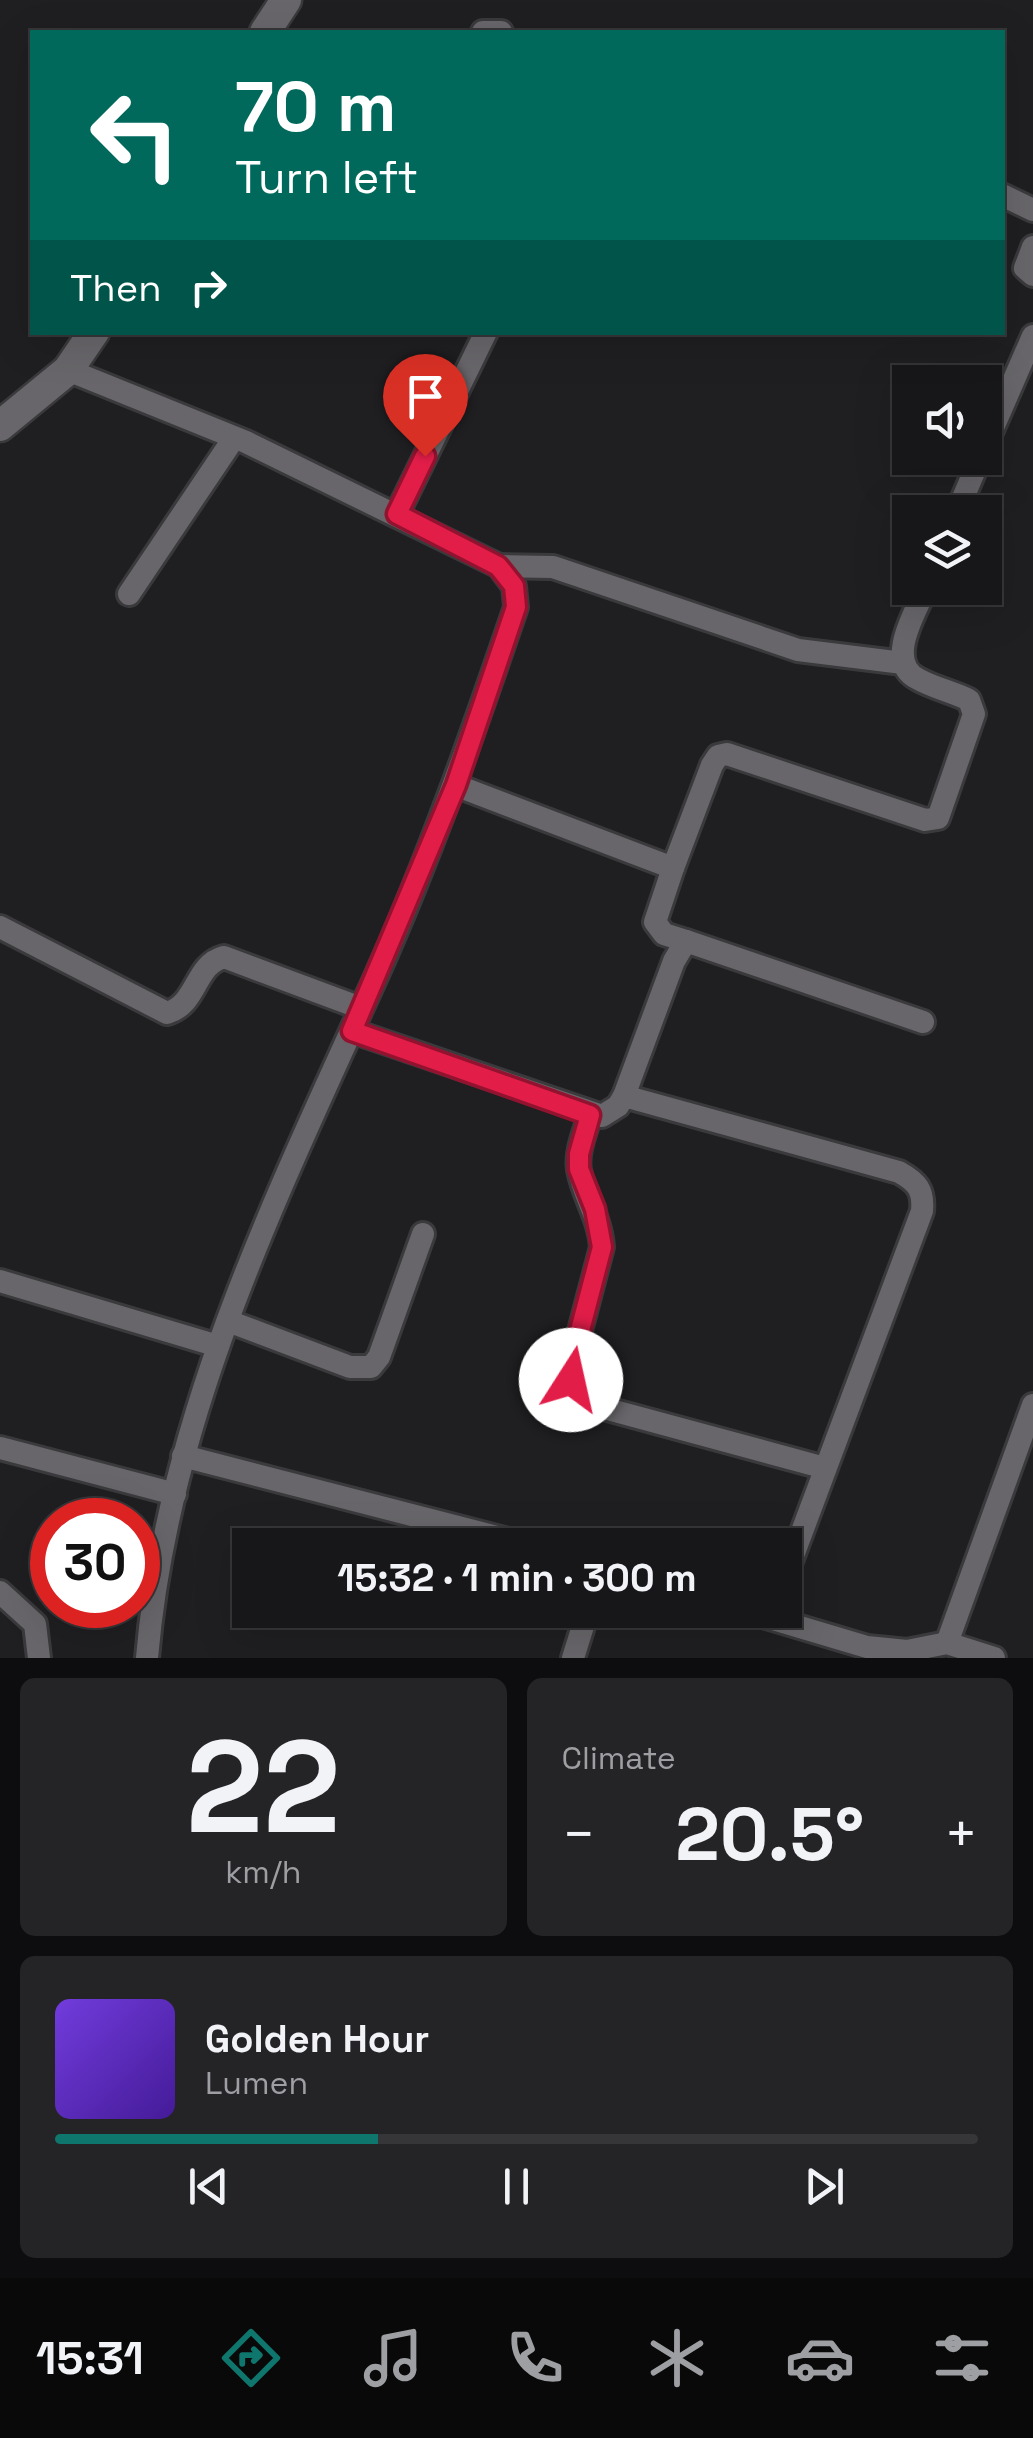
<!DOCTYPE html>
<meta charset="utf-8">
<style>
:root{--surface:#171619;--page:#242326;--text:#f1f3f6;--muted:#9e9fa2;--line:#363538;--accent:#0f766e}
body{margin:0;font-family:"Space Grotesk",sans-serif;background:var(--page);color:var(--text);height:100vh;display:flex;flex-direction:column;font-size:38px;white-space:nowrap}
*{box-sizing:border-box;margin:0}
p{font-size:32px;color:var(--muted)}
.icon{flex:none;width:55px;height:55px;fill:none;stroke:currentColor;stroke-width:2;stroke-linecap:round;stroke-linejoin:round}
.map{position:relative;height:1658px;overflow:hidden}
.sheet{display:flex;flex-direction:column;gap:20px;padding:20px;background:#0d0c0e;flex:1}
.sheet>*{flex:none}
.banner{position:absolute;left:30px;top:30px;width:975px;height:305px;border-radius:0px;box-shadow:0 10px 40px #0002,0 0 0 2px var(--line);background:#00695c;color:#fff;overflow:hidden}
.buttons{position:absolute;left:892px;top:365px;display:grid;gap:20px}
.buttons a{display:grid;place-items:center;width:110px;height:110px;border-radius:0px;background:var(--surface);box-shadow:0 10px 40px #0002,0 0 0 2px var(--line);font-size:50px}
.speed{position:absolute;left:30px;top:1498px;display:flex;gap:20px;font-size:50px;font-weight:700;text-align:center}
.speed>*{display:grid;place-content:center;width:130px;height:130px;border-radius:50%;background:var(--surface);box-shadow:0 10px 40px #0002,0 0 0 2px var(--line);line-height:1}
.speed .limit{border:15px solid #d22;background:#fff;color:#111}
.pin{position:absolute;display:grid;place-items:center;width:85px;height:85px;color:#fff;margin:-102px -42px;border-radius:50% 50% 50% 0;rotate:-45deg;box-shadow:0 0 10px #0007}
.pin .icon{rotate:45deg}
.me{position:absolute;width:110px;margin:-55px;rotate:10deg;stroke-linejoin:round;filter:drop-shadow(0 0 8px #0008)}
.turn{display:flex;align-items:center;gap:35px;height:210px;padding:0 40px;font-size:45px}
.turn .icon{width:130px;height:130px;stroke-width:2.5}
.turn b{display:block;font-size:70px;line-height:85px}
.then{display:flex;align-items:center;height:95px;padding:0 40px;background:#0003;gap:20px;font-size:38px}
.big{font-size:75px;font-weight:600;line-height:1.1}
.sheet .tile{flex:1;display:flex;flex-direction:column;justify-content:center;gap:15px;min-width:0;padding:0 35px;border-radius:15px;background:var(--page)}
.sheet .dial{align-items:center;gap:0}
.dial b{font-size:130px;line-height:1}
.song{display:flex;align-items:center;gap:30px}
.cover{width:120px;height:120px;border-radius:15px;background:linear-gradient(135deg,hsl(260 70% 55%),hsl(260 70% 35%))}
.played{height:10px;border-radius:5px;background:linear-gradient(90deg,var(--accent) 35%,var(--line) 35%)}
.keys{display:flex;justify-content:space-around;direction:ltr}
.heat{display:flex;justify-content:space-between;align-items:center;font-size:55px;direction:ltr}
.sheet .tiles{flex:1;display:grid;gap:20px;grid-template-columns:1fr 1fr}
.tile:last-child{grid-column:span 2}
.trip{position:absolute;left:232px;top:1528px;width:570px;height:100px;border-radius:0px;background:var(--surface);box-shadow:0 10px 40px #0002,0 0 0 2px var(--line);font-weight:600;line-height:100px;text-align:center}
.menu{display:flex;height:160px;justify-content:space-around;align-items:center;background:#09090a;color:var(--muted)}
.menu .icon{width:70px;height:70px}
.menu .on{color:var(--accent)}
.menu b{font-size:45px;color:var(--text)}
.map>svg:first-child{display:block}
</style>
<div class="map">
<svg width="1033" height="1658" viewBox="0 0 1033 1658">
<rect width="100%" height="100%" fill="#1f1e21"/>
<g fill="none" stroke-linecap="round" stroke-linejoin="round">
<defs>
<g id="minor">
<polyline points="483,32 501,32"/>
<polyline points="1002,195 1033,210"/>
<polyline points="1033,247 1025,268 1033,275"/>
<path d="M 68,370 L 246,442 L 499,566 L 514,586 L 516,607 C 473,733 429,859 374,981 C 276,1197 167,1418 147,1658"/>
<polyline points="985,446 1033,336"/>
<polyline points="957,512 980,458"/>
<polyline points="397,514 486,332"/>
<polyline points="499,566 553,567 798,650 903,663"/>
<polyline points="129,594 234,438"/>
<path d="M 455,785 L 673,868 L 712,765 L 718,756 L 727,754 L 925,820 L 938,818 L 974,714 L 969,700 C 953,692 934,688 918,679 C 884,662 916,611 926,588"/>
<polyline points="673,868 655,922 664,934 686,941"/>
<path d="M 0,927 L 167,1013 C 198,1004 194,965 224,957 L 361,1008"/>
<polyline points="352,1031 602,1116 618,1106 624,1096 674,961 686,941 923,1022"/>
<path d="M 624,1096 L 899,1172 C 917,1182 924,1190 922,1211 L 785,1577"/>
<path d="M 590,1115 C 585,1132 576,1152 579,1170 C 584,1197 600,1218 602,1247 L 572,1361 C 571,1386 576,1399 600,1407 L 825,1468"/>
<polyline points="0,1281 218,1346"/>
<polyline points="228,1321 350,1367 371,1367 379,1357 423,1234"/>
<polyline points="0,1448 175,1494"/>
<polyline points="183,1456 528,1545"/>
<polyline points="0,1592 35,1624 39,1658"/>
<polyline points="743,1610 867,1647 907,1651 947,1643 994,1658"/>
<polyline points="947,1643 1033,1405"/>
<polyline points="573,1658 588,1610"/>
</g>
<g id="tertiary">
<polyline points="265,32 286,0"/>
<polyline points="0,426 68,370 94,332"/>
</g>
</defs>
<!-- minor casing -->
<use href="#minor" stroke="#3a393c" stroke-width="28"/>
<!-- tertiary casing -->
<use href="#tertiary" stroke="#3a393c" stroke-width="35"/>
<!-- minor -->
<use href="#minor" stroke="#68666a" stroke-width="22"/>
<!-- tertiary -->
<use href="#tertiary" stroke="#68666a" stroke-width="30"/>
</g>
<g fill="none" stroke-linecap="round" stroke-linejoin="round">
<defs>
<polyline id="route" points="425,456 397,514 498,566 514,586 516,607 456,785 352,1031 590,1115 579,1154 579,1169 595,1209 602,1247 572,1361 571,1380"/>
</defs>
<!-- route casing -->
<use href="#route" stroke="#92132f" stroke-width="25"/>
<!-- route -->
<use href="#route" stroke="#e11d48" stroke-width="18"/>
</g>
</svg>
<div class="buttons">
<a><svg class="icon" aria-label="sound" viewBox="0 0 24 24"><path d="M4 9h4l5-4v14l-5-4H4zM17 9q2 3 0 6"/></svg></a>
<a><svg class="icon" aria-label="layers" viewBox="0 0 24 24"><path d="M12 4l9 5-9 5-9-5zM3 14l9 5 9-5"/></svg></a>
</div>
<div class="speed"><div class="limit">30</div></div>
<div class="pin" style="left:425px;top:456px;background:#d93025"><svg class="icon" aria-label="arrive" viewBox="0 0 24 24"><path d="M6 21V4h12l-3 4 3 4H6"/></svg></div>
<svg class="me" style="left:571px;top:1380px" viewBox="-20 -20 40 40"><circle r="19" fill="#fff"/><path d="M0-13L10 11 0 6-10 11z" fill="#e11d48"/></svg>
<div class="trip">15:32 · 1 min · 300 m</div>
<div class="banner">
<div class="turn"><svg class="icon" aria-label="left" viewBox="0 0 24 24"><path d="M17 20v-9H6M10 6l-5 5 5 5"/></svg><div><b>70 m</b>Turn left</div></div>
<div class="then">Then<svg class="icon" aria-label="right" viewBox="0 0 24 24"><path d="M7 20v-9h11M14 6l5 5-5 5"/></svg></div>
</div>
</div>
<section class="sheet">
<div class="tiles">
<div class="tile dial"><b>22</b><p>km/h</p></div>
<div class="tile"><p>Climate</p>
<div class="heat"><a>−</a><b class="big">20.5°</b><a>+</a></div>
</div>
<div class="tile">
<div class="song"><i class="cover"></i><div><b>Golden Hour</b><p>Lumen</p></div></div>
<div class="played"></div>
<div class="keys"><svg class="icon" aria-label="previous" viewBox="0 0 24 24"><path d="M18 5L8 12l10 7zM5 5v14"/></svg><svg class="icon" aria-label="pause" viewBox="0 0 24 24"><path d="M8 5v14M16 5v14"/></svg><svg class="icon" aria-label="next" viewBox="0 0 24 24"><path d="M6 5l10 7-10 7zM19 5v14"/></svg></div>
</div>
</div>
</section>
<nav class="menu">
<b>15:31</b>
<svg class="icon on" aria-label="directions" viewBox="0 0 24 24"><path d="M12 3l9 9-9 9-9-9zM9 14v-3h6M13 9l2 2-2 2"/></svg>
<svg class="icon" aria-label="music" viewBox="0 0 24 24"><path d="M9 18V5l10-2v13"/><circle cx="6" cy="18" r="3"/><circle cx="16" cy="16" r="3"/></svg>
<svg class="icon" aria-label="phone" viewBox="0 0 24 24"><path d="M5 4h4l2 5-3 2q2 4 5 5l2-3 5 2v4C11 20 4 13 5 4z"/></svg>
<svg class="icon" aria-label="climate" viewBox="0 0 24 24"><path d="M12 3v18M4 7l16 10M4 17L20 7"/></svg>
<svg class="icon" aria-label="car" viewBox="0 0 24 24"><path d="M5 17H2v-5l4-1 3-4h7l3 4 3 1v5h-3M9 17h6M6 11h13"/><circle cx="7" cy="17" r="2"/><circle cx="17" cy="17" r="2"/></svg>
<svg class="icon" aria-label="filters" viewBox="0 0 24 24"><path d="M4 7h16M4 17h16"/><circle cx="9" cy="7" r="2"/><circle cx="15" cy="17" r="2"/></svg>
</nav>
